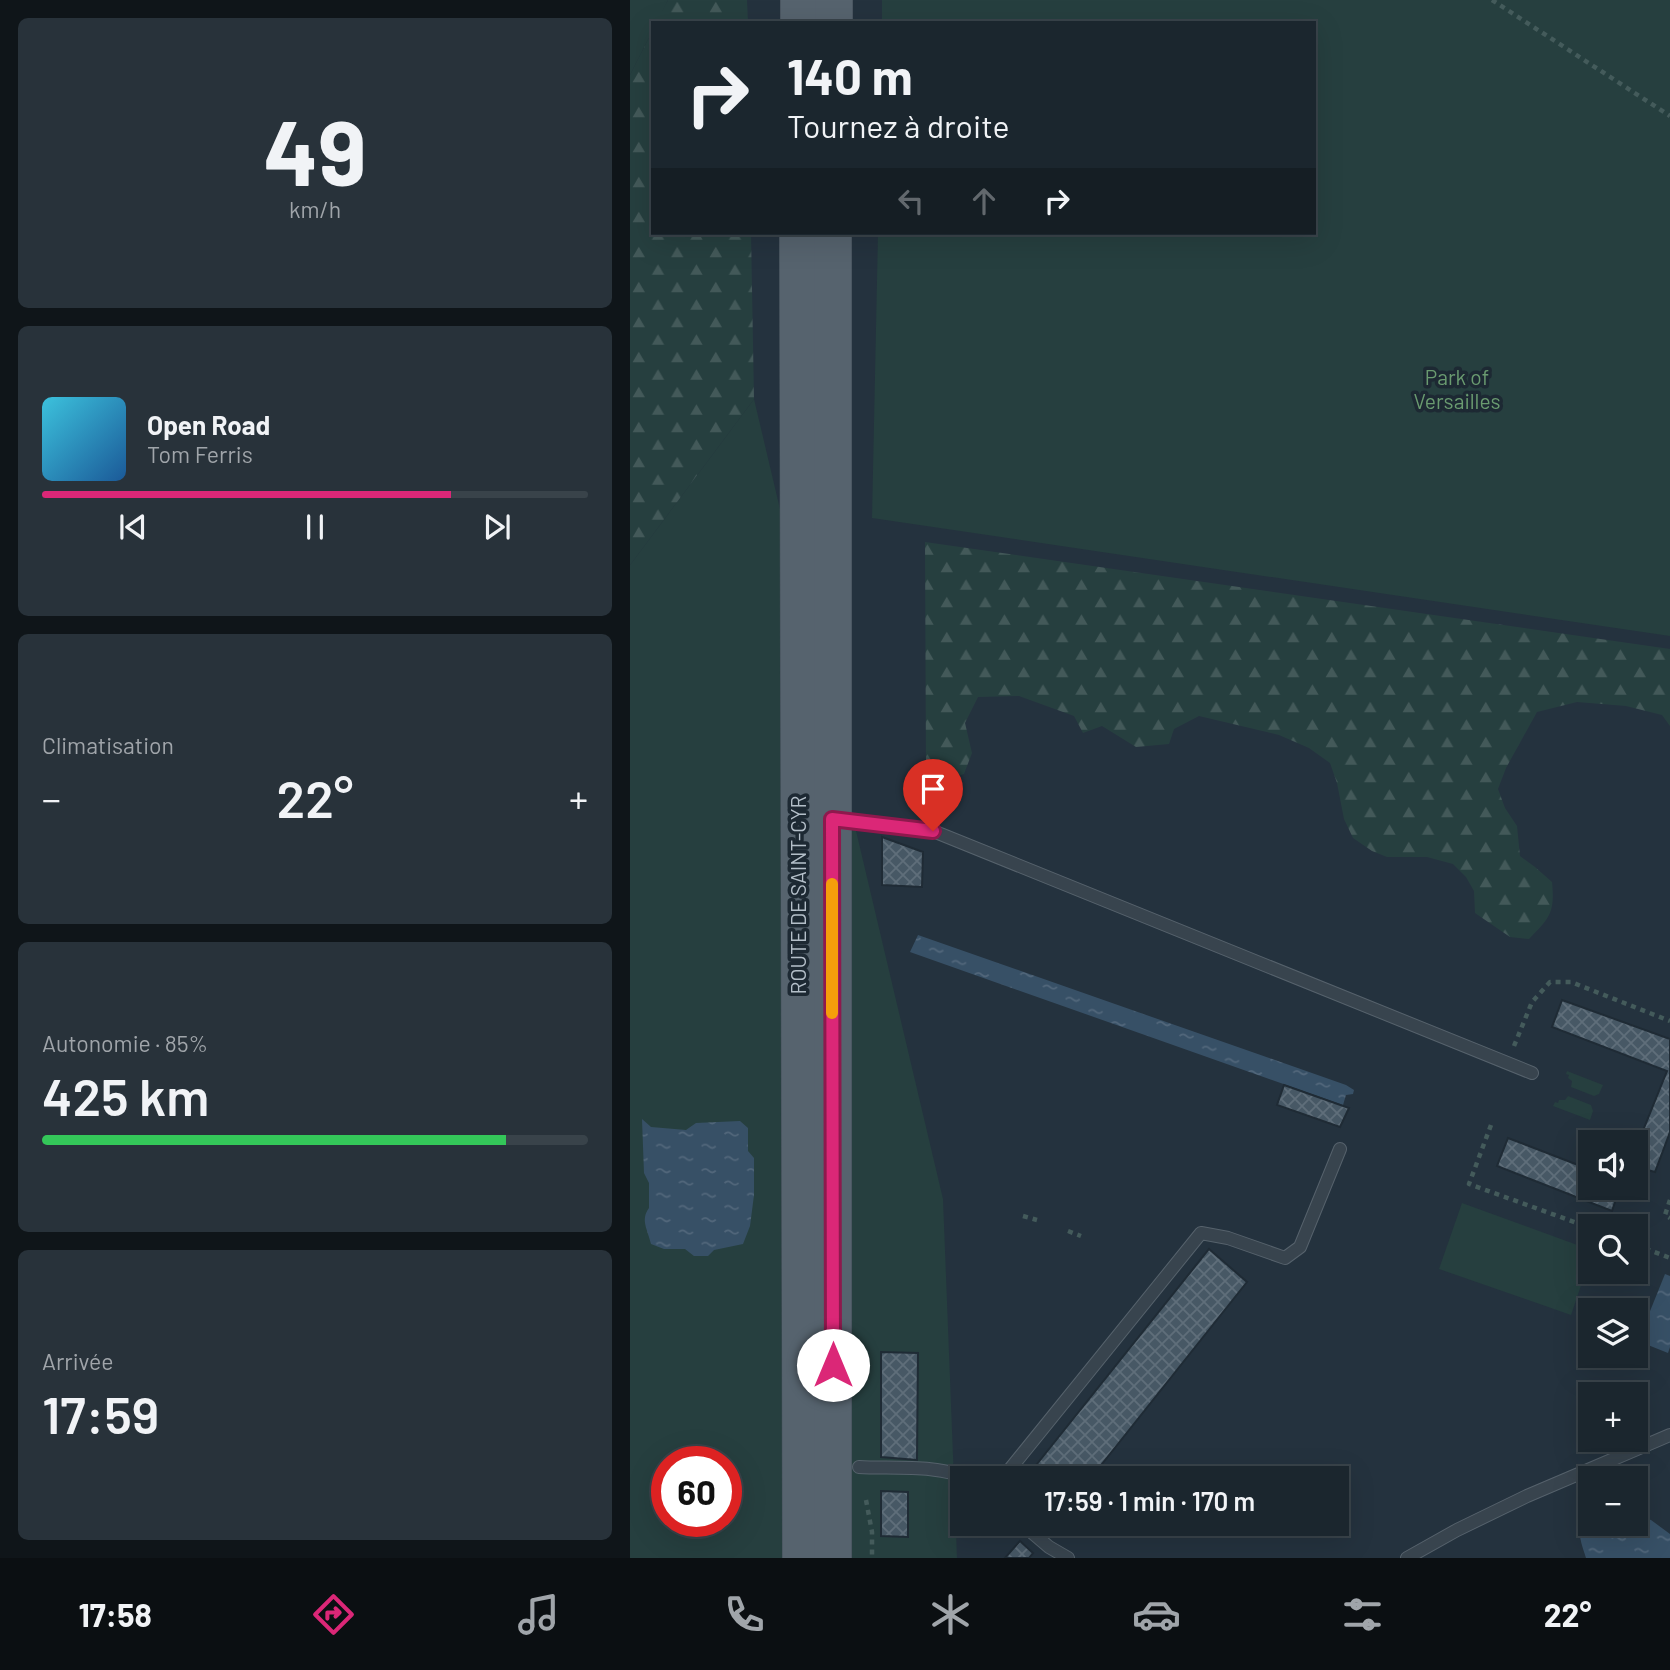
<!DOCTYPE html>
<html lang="fr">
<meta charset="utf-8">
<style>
:root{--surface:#1b262e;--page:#28323a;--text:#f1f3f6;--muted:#a0a5aa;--line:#39434a;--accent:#db2777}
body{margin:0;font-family:Barlow,sans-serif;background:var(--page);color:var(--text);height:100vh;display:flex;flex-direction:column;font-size:26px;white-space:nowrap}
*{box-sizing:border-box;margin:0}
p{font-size:23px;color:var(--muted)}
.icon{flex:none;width:38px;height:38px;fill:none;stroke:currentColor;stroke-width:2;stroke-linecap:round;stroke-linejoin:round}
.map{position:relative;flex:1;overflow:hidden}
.details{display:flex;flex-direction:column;gap:18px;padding:18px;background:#0f1519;width:630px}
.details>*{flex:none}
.guide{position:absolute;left:21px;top:21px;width:665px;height:214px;border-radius:0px;box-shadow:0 7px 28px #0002,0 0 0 2px var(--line);background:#1b262e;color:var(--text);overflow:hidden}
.controls{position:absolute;left:948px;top:1130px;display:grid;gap:14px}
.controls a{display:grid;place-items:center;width:70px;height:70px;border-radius:0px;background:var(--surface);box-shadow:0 7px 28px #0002,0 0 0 2px var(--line);font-size:35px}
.speed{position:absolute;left:21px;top:1446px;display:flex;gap:14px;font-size:35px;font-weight:700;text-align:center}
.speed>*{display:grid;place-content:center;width:91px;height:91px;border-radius:50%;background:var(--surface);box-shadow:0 7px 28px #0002,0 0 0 2px var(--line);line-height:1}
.speed .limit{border:10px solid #d22;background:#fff;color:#111}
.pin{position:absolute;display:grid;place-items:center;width:60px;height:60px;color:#fff;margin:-72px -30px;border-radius:50% 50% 50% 0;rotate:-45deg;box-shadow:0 0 7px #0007}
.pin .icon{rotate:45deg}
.me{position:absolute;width:77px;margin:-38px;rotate:0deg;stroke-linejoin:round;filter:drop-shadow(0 0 5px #0008)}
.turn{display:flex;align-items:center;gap:24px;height:147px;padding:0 21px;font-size:32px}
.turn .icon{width:91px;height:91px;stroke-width:2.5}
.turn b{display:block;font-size:49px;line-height:60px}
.lanes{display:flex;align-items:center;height:66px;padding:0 21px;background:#0003;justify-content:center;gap:35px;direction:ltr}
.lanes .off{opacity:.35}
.big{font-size:52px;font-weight:600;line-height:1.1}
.details .card{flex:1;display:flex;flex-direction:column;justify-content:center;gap:10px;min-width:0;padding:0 24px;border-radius:10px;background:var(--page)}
.details .dial{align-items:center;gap:0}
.dial b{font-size:91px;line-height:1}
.song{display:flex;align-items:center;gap:21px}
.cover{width:84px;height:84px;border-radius:10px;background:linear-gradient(135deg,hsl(190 70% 55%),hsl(210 70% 35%))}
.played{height:7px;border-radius:4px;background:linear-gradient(90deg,var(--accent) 75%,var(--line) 75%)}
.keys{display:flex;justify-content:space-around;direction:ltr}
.heat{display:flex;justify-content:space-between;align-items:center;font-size:38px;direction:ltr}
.charge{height:10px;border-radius:5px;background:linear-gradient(90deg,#34c759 85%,var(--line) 0)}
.trip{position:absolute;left:320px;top:1466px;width:399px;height:70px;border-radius:0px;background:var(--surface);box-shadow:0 7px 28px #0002,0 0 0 2px var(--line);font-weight:600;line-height:70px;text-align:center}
.menu{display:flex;height:112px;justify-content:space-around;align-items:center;background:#0b0f12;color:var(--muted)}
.menu .icon{width:49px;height:49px}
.menu .on{color:var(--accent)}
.menu b{font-size:32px;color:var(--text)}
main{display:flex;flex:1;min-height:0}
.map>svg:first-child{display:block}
</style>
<main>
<section class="details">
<div class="card dial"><b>49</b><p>km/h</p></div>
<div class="card">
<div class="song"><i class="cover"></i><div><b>Open Road</b><p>Tom Ferris</p></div></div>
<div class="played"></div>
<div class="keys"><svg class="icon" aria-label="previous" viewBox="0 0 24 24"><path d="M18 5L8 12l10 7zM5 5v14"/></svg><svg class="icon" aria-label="pause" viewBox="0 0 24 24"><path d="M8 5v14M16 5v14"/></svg><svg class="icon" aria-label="next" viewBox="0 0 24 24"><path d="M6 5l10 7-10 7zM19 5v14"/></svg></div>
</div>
<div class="card"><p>Climatisation</p>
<div class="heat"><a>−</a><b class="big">22°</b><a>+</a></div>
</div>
<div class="card"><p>Autonomie · 85%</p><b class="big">425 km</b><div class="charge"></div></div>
<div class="card"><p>Arrivée</p><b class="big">17:59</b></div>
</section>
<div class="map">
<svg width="1040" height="1558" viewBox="0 0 1040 1558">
<defs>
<pattern id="forest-firs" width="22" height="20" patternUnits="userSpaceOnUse" patternTransform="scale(1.75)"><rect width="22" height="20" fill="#263f3f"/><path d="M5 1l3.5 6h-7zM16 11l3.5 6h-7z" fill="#435959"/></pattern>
<pattern id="water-ripples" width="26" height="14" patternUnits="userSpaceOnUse" patternTransform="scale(1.75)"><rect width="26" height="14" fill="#375066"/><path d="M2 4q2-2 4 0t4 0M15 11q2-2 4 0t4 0" fill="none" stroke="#52677b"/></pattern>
<pattern id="building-cross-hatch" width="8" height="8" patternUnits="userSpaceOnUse" patternTransform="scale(1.75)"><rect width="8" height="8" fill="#475865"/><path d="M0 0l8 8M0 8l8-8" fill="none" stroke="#5f6e7a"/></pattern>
</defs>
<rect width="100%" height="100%" fill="#24323e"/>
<!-- green -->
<g fill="#263f3f" fill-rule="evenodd">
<polygon points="0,0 38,0 27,23 23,23 23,30 0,75"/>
<polygon points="252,0 1040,0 1040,636 242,518 248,233 684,233 684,23 252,23"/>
<path d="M 124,399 L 313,1199 L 327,1558 L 0,1558 L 0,565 ZM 37,1461 L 96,1461 L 96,1521 L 37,1521 Z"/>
<polygon points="937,1071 973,1085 969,1094 964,1096 941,1087 942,1081 938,1078 939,1075 936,1074"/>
<polygon points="938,1096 961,1105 963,1111 960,1120 923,1106 925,1102 928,1103 929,1100 935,1100"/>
<polygon points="832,1203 961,1250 961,1256 941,1315 809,1269"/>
</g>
<!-- forest -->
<g fill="url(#forest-firs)">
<polygon points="38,0 117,0 118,23 26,23"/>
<polygon points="23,30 23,233 121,233 124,399 0,565 0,75"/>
<path d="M 295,542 L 1040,649 L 1040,726 L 1032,715 L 996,706 L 947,702 L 907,712 L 876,768 L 868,789 L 875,808 L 887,826 L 890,856 L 905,867 L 922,882 C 925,912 920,918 899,939 L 880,937 L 845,913 L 844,891 L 836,877 L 823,864 L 797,857 L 757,857 L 742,851 L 723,838 L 714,819 L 707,783 L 700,763 L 679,748 L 649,735 L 569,716 L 544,729 L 539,744 L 506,747 L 472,726 L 453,733 L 444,716 L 389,696 L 348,697 L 335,723 L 342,753 L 334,774 L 318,779 L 296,770 Z"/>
</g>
<!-- water -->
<g fill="url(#water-ripples)">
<polygon points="288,935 716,1085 724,1090 723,1094 716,1095 713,1105 280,952"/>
<path d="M 12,1119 L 21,1127 L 56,1130 L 66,1123 L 110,1121 L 118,1128 L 118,1151 L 124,1158 L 124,1195 L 120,1226 L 113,1244 L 84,1250 L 78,1256 L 64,1256 L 55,1249 L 34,1249 L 21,1244 C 18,1230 10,1220 19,1208 L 19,1183 L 14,1173 Z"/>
<polygon points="1035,1274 1040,1276 1040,1347 1038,1353 1008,1341"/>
<path d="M 1006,1515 L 1021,1520 L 1040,1534 L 1040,1558 L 956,1558 C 951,1542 944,1528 961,1518 L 961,1524 L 1006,1524 Z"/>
</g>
<!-- building -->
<g fill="url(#building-cross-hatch)" stroke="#1f2b35" stroke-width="2">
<polygon points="252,837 293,852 292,887 252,885"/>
<polygon points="932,1000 1040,1039 1040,1132 1025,1172 1010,1168 1006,1180 1006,1148 1037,1071 922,1027"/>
<polygon points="654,1085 719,1108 710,1127 647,1105"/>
<polygon points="878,1138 961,1170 961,1188 1003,1188 999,1200 987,1196 982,1211 867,1166"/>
<polygon points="579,1249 617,1282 460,1479 395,1479"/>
<polygon points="251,1352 288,1353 287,1460 251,1457"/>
<polygon points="251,1491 278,1492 278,1537 251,1536"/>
<polygon points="390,1541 403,1553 399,1558 375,1558"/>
</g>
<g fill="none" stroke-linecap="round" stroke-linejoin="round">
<defs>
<g id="lane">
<polyline points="206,820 303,831 902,1073"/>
<path d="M 229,1467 C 258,1469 313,1464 337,1479"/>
<polyline points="372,1479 571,1233 598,1238 655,1258 670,1247 710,1149"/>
<polyline points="392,1524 419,1547 438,1558"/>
<polyline points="777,1558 827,1530 897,1496 1040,1435"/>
</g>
<g id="primary">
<polyline points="169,23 169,0"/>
<polyline points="204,23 204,0"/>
<polyline points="168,233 171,1558"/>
<polyline points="203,233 203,1558"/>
</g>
</defs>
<!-- lane casing -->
<use href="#lane" stroke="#56626c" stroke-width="14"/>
<!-- primary casing -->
<use href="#primary" stroke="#414d57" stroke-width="38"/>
<!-- path -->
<g stroke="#445b5b" stroke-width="4.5" stroke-dasharray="5 5" stroke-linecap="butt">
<polyline points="862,0 1040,116"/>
<polyline points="884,1046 902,1002 920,982 941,982 1040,1021"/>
<polyline points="861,1125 839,1184 961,1228"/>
<polyline points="1040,1200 1035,1215 1040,1218"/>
<polyline points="393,1216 407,1220"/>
<polyline points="438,1231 451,1236"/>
<polyline points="1006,1245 1040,1258"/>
<polyline points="236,1500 242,1532 242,1558"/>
</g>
<!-- lane -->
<use href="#lane" stroke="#38444e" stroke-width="12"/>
<!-- primary -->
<use href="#primary" stroke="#56636e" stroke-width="37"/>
</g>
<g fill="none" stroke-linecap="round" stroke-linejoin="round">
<defs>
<polyline id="route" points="203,1365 202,819 303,831"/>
</defs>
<!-- route casing -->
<use href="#route" stroke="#8e194d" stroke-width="18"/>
<!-- route -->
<use href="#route" stroke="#db2777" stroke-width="12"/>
<!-- slow -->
<polyline stroke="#f59e0b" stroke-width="12" points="202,884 202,1013"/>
</g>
<g text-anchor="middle" stroke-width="7" stroke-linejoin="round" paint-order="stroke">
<!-- park labels -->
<g font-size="21" fill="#6a9b70" stroke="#1d2933">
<text x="827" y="385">Park of<tspan x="827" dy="24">Versailles</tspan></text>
</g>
<!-- street labels -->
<g font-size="21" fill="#b4bfc9" stroke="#1d2933">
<text transform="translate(169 895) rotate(-90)" y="7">ROUTE DE SAINT-CYR</text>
</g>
</g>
</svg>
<div class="controls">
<a><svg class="icon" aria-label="sound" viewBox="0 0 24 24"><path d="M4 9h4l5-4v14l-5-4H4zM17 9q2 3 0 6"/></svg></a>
<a><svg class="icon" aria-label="search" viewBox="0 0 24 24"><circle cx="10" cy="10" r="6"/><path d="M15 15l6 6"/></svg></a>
<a><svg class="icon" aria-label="layers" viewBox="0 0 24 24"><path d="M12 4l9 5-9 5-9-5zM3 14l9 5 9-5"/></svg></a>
<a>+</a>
<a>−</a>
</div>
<div class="speed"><div class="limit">60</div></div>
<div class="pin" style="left:303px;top:831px;background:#d93025"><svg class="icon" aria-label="arrive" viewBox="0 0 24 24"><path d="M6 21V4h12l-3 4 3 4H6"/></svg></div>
<svg class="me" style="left:203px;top:1365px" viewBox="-20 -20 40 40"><circle r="19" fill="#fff"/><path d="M0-13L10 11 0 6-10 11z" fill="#db2777"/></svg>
<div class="trip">17:59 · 1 min · 170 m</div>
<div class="guide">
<div class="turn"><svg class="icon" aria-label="right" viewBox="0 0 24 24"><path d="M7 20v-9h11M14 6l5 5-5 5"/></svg><div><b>140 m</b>Tournez à droite</div></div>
<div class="lanes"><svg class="icon off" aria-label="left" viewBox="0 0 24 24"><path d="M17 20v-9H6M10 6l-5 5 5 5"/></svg><svg class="icon off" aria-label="ahead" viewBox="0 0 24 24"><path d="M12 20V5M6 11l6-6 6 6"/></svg><svg class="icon" aria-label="right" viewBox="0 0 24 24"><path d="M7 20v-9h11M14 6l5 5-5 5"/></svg></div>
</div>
</div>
</main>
<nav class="menu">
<b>17:58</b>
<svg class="icon on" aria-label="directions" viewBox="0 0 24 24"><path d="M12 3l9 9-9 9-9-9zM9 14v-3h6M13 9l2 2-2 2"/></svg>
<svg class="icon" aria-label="music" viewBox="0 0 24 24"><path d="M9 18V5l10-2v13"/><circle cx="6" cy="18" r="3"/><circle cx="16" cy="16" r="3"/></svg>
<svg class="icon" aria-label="phone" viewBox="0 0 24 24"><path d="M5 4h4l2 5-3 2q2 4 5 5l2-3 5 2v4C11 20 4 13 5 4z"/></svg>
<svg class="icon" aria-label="climate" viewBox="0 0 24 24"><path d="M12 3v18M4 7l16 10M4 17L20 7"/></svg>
<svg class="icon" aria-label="car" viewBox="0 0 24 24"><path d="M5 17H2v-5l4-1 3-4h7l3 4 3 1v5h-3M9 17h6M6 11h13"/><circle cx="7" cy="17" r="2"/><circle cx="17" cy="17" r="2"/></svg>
<svg class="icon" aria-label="filters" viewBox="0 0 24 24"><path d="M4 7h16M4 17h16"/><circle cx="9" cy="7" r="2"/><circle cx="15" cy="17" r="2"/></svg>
<b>22°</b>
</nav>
